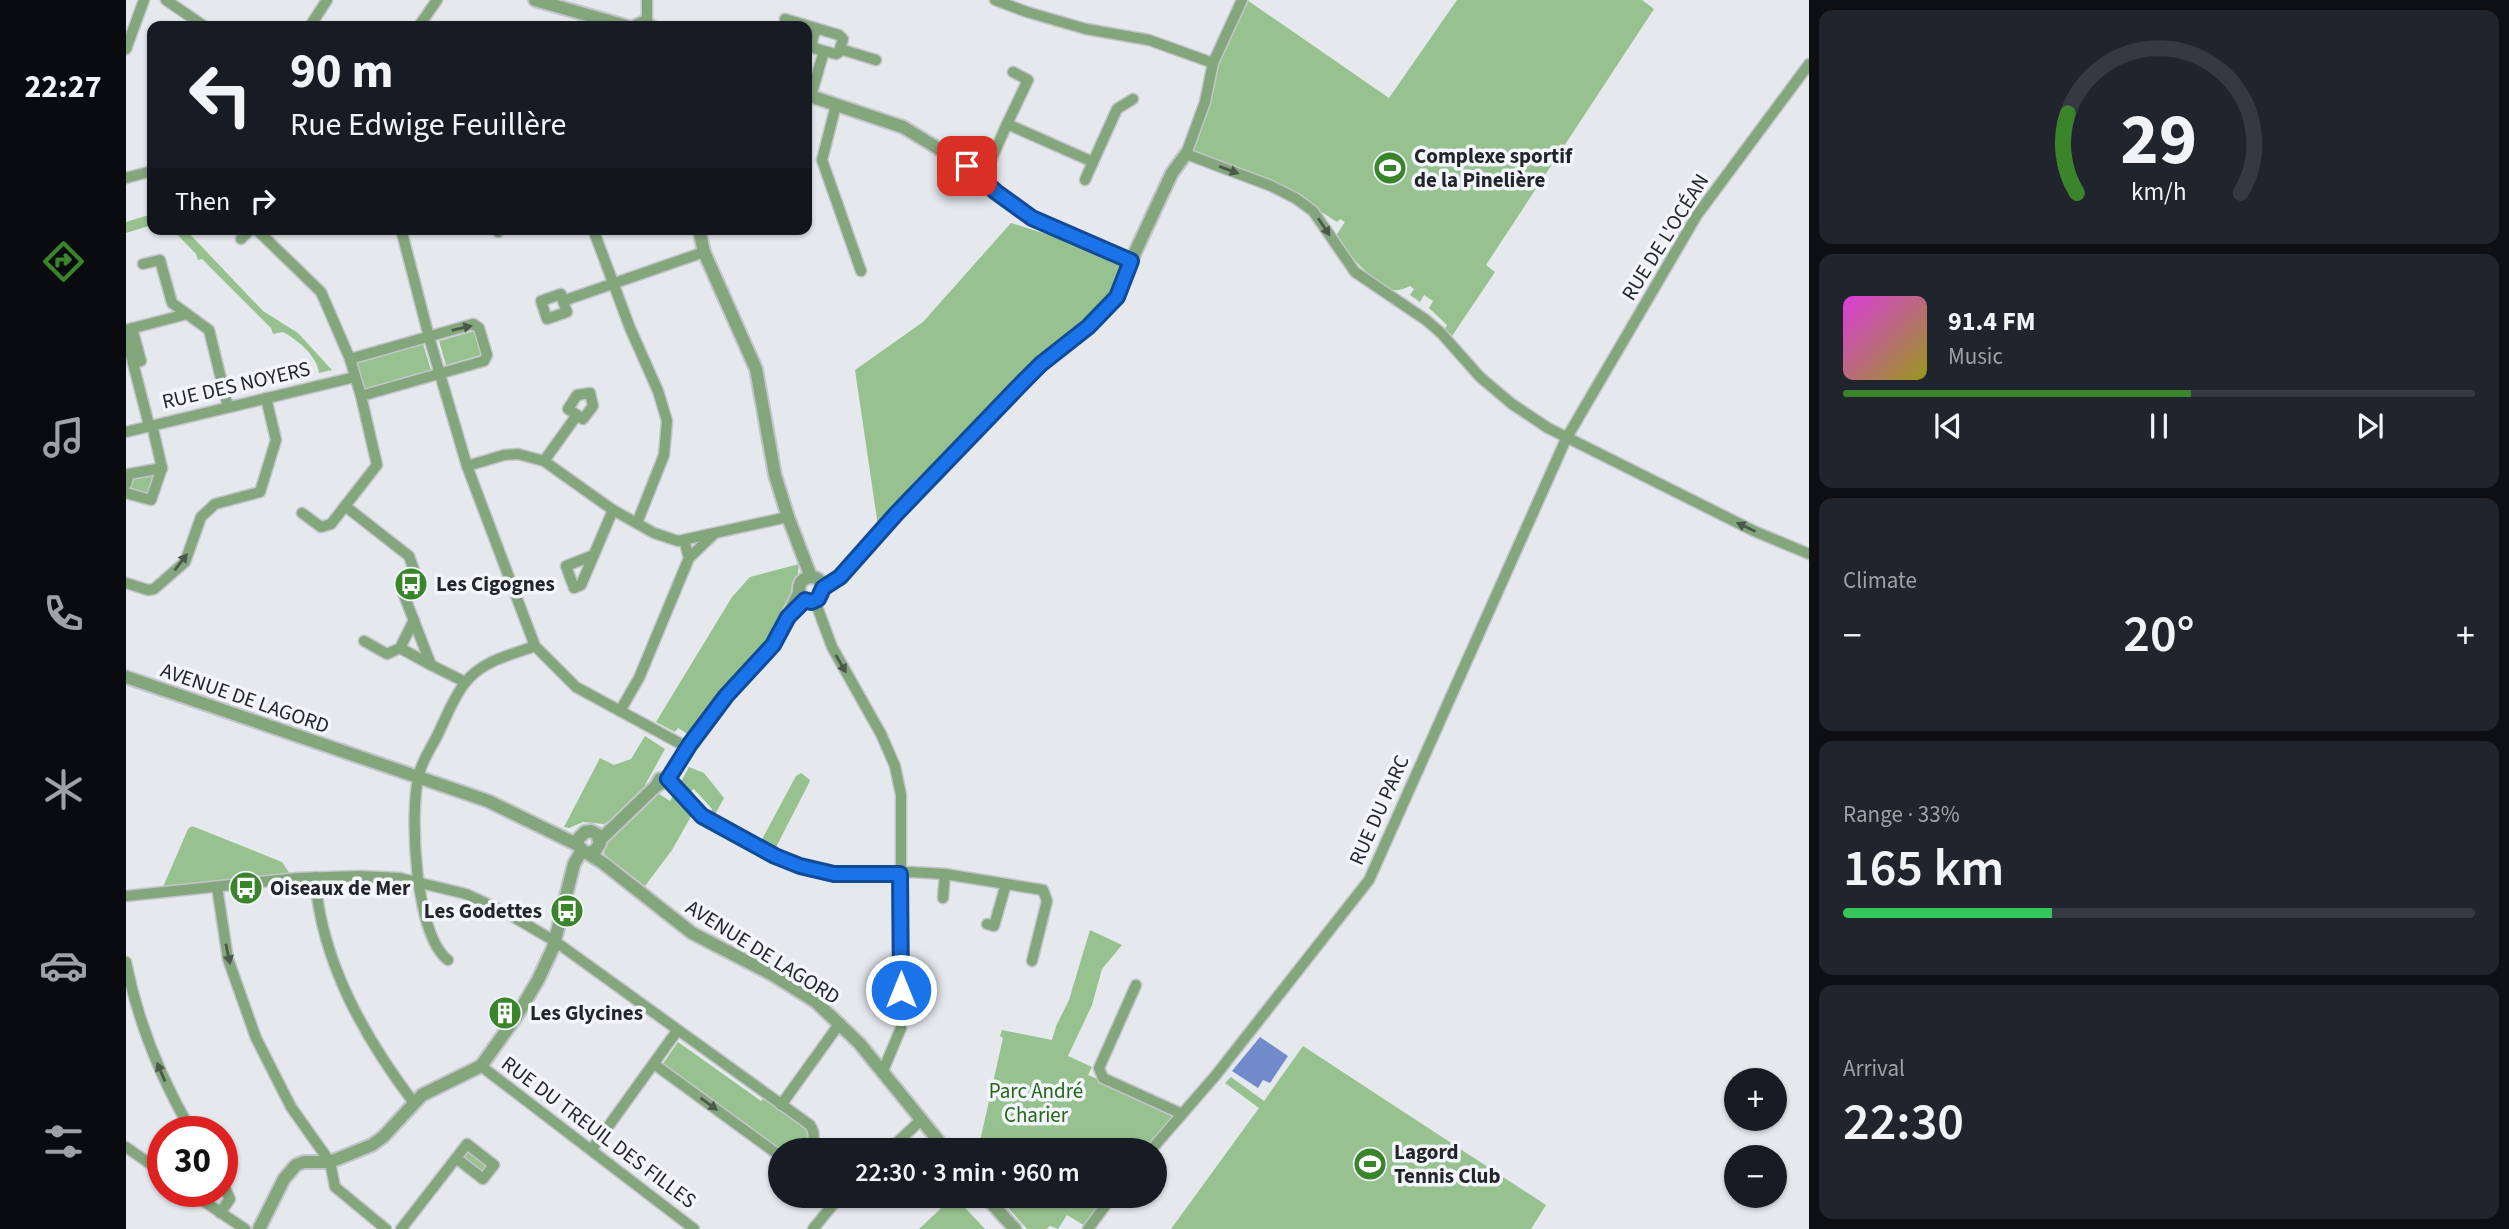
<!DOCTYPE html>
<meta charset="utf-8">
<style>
:root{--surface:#171b24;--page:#20242c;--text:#f1f3f6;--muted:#9ea1a6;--line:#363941;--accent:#3a842b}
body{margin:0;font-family:"Source Sans 3",sans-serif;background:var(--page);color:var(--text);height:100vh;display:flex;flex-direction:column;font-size:26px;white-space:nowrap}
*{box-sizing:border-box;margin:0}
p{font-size:23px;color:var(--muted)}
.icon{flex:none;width:38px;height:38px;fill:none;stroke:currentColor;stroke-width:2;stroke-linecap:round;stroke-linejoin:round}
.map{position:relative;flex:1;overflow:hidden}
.sheet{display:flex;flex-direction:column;gap:10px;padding:10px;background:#0d0f14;width:700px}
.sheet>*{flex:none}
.top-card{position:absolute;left:21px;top:21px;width:665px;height:214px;border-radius:14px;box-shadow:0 2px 5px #0004;background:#171b24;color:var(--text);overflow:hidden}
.buttons{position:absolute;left:1598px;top:1068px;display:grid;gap:14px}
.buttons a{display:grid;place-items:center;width:63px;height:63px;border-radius:50%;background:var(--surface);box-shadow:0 2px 5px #0004;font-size:35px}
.speed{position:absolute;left:21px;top:1116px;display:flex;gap:14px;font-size:35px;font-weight:700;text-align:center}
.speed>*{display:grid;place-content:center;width:91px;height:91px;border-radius:50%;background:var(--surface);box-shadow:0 2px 5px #0004;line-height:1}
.speed .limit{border:10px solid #d22;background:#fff;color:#111}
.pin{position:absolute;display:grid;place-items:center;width:60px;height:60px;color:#fff;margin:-30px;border-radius:14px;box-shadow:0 4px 10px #0006}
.me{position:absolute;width:77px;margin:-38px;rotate:0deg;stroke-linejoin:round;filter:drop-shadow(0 0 5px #0008)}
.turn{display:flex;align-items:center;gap:24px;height:147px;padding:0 28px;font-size:32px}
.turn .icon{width:91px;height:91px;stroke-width:2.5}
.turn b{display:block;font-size:49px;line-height:60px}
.then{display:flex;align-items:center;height:66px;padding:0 28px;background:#0003;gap:14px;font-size:26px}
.big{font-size:52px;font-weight:600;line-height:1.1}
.sheet .widget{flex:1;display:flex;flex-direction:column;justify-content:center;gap:10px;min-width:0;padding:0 24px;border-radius:14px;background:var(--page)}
.sheet .dial{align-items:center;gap:0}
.dial svg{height:182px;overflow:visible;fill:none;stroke:var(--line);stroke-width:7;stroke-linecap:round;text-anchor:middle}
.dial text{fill:var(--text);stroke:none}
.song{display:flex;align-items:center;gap:21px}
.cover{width:84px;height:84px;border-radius:10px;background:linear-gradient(135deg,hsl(300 70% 55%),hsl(60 70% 35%))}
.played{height:7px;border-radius:4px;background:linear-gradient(90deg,var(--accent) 55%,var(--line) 55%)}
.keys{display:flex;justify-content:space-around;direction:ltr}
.heat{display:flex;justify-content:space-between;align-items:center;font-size:38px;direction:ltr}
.charge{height:10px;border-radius:5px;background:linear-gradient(90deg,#34c759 33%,var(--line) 0)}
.trip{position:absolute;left:642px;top:1138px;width:399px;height:70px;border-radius:35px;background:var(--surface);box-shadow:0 2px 5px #0004;font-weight:600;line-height:70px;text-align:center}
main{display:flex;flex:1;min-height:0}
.menu{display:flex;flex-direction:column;width:126px;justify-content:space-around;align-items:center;background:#090b0e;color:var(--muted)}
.menu .icon{width:49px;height:49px}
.menu .active{color:var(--accent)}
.menu b{font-size:32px;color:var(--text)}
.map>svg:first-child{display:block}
</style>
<main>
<nav class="menu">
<b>22:27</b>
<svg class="icon active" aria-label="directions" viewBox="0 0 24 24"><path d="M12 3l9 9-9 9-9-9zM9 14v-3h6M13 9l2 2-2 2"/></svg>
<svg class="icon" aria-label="music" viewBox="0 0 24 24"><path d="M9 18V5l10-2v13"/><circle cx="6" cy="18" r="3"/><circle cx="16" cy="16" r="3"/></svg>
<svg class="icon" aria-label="phone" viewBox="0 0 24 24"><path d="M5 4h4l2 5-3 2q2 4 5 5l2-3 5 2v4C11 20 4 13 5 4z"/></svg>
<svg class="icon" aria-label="climate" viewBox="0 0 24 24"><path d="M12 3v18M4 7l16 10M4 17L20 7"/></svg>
<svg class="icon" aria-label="car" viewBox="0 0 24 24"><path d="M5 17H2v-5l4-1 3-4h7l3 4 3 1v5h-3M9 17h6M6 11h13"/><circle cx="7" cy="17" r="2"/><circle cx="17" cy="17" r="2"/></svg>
<svg class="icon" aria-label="filters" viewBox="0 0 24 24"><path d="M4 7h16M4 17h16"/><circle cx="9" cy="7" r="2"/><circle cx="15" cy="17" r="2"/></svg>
</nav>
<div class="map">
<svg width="1683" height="1229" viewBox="0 0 1683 1229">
<rect width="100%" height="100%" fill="#e5e8ed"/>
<!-- green -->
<g fill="#97c28f">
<path d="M 1121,0 L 1263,98 L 1331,0 L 1516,0 L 1528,9 L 1360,265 L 1369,272 L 1326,336 L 1319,329 L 1321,325 L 1303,308 L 1307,301 L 1298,295 L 1294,302 L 1284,295 L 1288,289 L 1284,286 C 1279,288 1274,291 1268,290 C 1250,287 1220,251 1209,237 L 1219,222 L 1214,219 L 1211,222 L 1169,195 L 1063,153 L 1090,63 Z"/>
<polygon points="26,214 26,225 0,233 0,222"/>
<polygon points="885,223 1005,261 991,297 915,364 753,533 729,370 797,322"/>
<path d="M 46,229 L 59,229 L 137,311 L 172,333 L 206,370 L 193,373 C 191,356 172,340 157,332 L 147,334 L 145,328 L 76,259 L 72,260 L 70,254 Z"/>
<polygon points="348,331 355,355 320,365 313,341"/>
<polygon points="297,344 305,370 239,389 231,362"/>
<polygon points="36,468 25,500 0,493 3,474"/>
<path d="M 673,564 C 667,634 601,680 565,736 L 552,728 L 549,732 L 530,722 L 606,597 L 624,577 Z"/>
<polygon points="519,736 539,749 519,785 521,787 486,819 478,824 457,822 443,828 438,827 474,758 488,765 505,759"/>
<polygon points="563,767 578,773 598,798 588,816 584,814 586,809 568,789 559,796 552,787"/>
<polygon points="675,773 684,780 683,783 649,849 635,841 670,776"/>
<polygon points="530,792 544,801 549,792 567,813 546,850 519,886 482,858 478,854 479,843"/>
<polygon points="66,826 156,862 164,874 37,887 62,829"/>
<polygon points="964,930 996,945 976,969 966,1005 942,1056 966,1067 962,1075 1041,1110 1047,1117 1035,1134 1019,1150 852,1150 877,1038 874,1036 876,1030 926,1040 930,1026 943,1000"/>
<polygon points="552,1042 635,1101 638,1098 680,1126 685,1134 678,1150 654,1150 654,1153 536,1065"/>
<polygon points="1177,1046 1420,1205 1405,1229 1045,1229 1133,1108 1099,1083 1105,1077 1138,1101"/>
<polygon points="341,1144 368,1165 357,1179 330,1158"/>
<polygon points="871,1195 980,1195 959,1226 941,1215 932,1229 924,1226 920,1229 901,1229"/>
<polygon points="828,1196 859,1229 793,1229"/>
</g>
<!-- water -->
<polygon fill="#718bca" points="1134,1037 1162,1056 1144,1083 1137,1080 1132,1088 1106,1071"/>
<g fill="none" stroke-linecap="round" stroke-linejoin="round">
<defs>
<g id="minor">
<polyline points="40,0 78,26"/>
<polyline points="521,0 521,23"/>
<polyline points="869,0 901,12 960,29 1023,40 1087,63"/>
<polyline points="1116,0 1087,63 1079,102 1060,154 1145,186 1169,198 1187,211 1229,272 1300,320 1315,333 1354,377 1386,404 1422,428 1628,531 1683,554"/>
<polyline points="659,19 713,35 717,39 713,52 710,54 698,51 685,96"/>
<polyline points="184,26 201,0"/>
<polyline points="293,26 311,0"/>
<polyline points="690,28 686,42 688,48 698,51"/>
<polyline points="0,49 18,0"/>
<polyline points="714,49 750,60"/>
<polyline points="710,105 696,160 735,271"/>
<polyline points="881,124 902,80 887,72"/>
<polyline points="0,178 26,171"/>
<polyline points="857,178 881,124 967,162 991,109 1007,99"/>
<polyline points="959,180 967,162"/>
<polyline points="130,229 195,292 224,359 235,396 251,465 205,524 195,527 176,513"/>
<polyline points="275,229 303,337 341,466 409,646 450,687 555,744"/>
<polyline points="370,229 372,232 374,229"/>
<polyline points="467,229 504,328 532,391 541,421 538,455 511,523"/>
<polyline points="115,239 125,229"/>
<polyline points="17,264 34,260 46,303 83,330 102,407"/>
<polyline points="437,301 441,312 421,319 415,301 435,294 437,301 578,252"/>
<polyline points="6,328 15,361 7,363"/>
<polyline points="0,330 61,314"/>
<polyline points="0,336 23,425"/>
<polyline points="224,359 347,324 353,328 361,355 358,361 235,396"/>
<polyline points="0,432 229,377"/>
<polyline points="418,461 451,415 457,419 467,406 464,393 451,395 442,409 451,415"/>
<polyline points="341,466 378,455 392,454 418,461 487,510 528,533 552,541 662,517"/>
<polyline points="0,484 3,474 36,468"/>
<polyline points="0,493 25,500 36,468 26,425"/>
<polyline points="219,506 283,556 290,576 278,595 305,665 339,682"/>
<polyline points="468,555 440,566 448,588 455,585 487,510"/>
<polyline points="563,558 587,535"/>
<polyline points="0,583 22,590 28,589 59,562 75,517 89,504 134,492 150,440 140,398"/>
<polyline points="697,588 714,577 753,533 915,364 962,327 991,297 1005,261"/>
<polyline points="689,601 706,647 755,734 769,766 775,795 775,1028 756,1073"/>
<polyline points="238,641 261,654 274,648 305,665"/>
<polyline points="274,648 288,620"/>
<polyline points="494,711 513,678 563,558 558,540"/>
<polyline points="542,779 576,816 649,856 685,871 718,875 785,872 819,874 917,890 921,901 906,961"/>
<path d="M 189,877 C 195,961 238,1037 288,1103"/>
<polyline points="91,887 102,959 130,1038 165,1107 204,1162 209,1187 260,1229"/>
<path d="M 0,896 L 172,878 L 234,876 L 274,878 L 340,894 L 381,913 L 430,942 L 684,1125 C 690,1134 688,1141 682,1150"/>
<polyline points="817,898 819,874"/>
<polyline points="861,924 868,926 880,884"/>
<path d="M 322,960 C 289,936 283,813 293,774 C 296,761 305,748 311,736 C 320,718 327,698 339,683 C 355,661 385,655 409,646"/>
<path d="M 0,962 C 12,1023 35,1079 66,1132"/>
<polyline points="1010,985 973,1068 977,1078 1056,1114"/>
<polyline points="528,1064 654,1156"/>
<polyline points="355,1066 568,1229"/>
<polyline points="655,1105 714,1023"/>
<polyline points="0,1147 37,1173"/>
<polyline points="466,1149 551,1031"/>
<polyline points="763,1150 795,1120"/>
<polyline points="1025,1150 1090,1075 1243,880 1440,439 1571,215 1683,64"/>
<polyline points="64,1192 119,1229"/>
<polyline points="94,1213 104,1199 96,1182"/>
<polyline points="275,1229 341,1144 368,1165 357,1179 330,1158"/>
<polyline points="687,1229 715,1195"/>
<polyline points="962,1229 987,1195"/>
</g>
<g id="tertiary">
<polyline points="409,0 500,26"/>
<polyline points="509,26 518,22 525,26"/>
<polyline points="681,95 777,127 841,166 870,192 906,218 1005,261 1046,173 1060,154"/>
<polyline points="573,229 578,252 630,369 649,475 662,517 685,577"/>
<circle cx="685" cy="589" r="12"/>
<polyline points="0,677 362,801 452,845"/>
<polyline points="530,786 542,779 564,744 600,696 647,645 673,593"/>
<polyline points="474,840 530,786 534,779"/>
<polyline points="463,853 469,851 474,843 471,834 465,831 459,832 452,839 452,845 456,850 477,863 566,933 647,975 690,1002 733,1043 820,1150"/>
<polyline points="858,1195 889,1229"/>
<polyline points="133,1229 158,1179 170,1165 178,1162 204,1162 246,1145 257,1137 296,1095 355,1066 390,1017 412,980 427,948 448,864 456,850"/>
</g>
</defs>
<!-- minor casing -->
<use href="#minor" stroke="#c2c5c9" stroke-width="13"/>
<!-- tertiary casing -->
<use href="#tertiary" stroke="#c2c5c9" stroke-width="16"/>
<!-- minor -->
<use href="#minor" stroke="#83a67c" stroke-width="10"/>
<!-- tertiary -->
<use href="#tertiary" stroke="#83a67c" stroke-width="12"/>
</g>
<!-- one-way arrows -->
<defs><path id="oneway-solid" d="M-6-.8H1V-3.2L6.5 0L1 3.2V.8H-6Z" transform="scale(1.75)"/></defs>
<g fill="#4a5949">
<use href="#oneway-solid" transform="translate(1103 170) rotate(20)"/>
<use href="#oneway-solid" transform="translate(1198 227) rotate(56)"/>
<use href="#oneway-solid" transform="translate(336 328) rotate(-13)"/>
<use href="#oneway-solid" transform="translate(1620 527) rotate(-155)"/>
<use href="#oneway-solid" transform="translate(55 562) rotate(-53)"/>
<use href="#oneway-solid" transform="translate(715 664) rotate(60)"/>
<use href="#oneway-solid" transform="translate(102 954) rotate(78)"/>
<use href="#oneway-solid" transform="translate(35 1072) rotate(-113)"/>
<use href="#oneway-solid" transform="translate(583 1104) rotate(36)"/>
</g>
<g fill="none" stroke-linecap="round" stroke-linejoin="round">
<defs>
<polyline id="route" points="775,990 774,874 708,874 674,866 649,856 576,816 542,779 564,744 600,696 647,645 662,617 679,600 685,602 692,599 697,588 714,577 770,514 896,383 915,364 962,327 991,297 1005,261 906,218 870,192 841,166"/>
</defs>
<!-- route casing -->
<use href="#route" stroke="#114b97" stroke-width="18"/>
<!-- route -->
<use href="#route" stroke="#1a73e8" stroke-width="12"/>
</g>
<!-- icons -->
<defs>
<symbol id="stadium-disc" viewBox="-11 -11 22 22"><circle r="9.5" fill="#3a842b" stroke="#f2f5fb"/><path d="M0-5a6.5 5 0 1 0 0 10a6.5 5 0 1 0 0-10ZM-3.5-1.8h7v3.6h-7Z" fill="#fff"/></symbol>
<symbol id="bus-disc" viewBox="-11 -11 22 22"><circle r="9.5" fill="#3a842b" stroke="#f2f5fb"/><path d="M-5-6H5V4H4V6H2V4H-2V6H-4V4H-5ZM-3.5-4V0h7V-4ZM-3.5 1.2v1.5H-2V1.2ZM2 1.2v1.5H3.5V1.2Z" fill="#fff"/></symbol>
<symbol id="building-disc" viewBox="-11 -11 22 22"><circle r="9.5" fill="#3a842b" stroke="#f2f5fb"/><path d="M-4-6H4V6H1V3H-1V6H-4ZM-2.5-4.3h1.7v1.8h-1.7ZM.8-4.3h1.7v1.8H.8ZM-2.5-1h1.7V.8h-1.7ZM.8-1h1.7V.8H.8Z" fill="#fff"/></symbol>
</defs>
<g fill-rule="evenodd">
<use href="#stadium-disc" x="1245" y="149" width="38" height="38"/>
<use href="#bus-disc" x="266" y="565" width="38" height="38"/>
<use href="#bus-disc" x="101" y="869" width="38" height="38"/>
<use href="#bus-disc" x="422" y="892" width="38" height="38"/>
<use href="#building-disc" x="360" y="994" width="38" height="38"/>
<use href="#stadium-disc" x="1225" y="1145" width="38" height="38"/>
</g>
<g text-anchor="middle" stroke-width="7" stroke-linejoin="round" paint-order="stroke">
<!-- poi labels -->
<g font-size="21" font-weight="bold" fill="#242527" stroke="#f2f5fb" text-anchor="start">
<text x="1288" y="163">Complexe sportif<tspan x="1288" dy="24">de la Pinelière</tspan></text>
<text x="310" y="591">Les Cigognes</text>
<text x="144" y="895">Oiseaux de Mer</text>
<text x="416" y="918" text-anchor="end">Les Godettes</text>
<text x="404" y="1020">Les Glycines</text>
<text x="1268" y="1159">Lagord<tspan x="1268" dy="24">Tennis Club</tspan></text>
</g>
<!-- street labels -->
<g font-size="21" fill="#242527" stroke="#f2f5fb">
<text transform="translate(1539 237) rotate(-58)" y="7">RUE DE L'OCÉAN</text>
<text transform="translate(110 385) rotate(-13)" y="7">RUE DES NOYERS</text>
<text transform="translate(119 698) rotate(19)" y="7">AVENUE DE LAGORD</text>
<text transform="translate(1253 810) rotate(-66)" y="7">RUE DU PARC</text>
<text transform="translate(637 952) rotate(32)" y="7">AVENUE DE LAGORD</text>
<text transform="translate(473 1132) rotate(37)" y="7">RUE DU TREUIL DES FILLES</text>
</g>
<!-- park labels -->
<g font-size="21" fill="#256718" stroke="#f2f5fb">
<text x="910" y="1098">Parc André<tspan x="910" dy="24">Charier</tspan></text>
</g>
</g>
</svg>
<div class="buttons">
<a>+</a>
<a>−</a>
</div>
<div class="speed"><div class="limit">30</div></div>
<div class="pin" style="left:841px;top:166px;background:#d93025"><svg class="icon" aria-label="arrive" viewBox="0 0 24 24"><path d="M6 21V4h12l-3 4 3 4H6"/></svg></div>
<svg class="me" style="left:775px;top:990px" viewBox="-20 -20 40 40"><circle r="17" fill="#1a73e8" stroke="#fff" stroke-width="3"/><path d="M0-11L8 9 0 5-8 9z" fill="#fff"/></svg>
<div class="trip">22:30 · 3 min · 960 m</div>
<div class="top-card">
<div class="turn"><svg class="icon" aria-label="left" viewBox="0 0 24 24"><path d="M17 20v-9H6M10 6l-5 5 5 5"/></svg><div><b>90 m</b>Rue Edwige Feuillère</div></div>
<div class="then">Then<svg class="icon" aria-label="right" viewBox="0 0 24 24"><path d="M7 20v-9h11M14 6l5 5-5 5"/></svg></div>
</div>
</div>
<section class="sheet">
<div class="widget dial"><svg viewBox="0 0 100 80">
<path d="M14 69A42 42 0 1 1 86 69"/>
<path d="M14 69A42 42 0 0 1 10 34" stroke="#3a842b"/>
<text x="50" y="56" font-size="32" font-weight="700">29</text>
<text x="50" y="72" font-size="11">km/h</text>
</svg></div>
<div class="widget">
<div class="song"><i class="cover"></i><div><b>91.4 FM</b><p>Music</p></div></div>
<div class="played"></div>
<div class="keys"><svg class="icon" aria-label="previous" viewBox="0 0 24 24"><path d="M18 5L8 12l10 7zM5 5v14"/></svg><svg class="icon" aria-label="pause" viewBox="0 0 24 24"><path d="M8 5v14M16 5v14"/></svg><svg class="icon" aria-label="next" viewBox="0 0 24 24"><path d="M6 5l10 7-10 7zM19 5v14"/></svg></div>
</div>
<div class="widget"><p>Climate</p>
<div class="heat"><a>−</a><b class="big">20°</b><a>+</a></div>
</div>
<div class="widget"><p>Range · 33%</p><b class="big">165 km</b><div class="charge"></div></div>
<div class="widget"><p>Arrival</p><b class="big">22:30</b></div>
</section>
</main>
